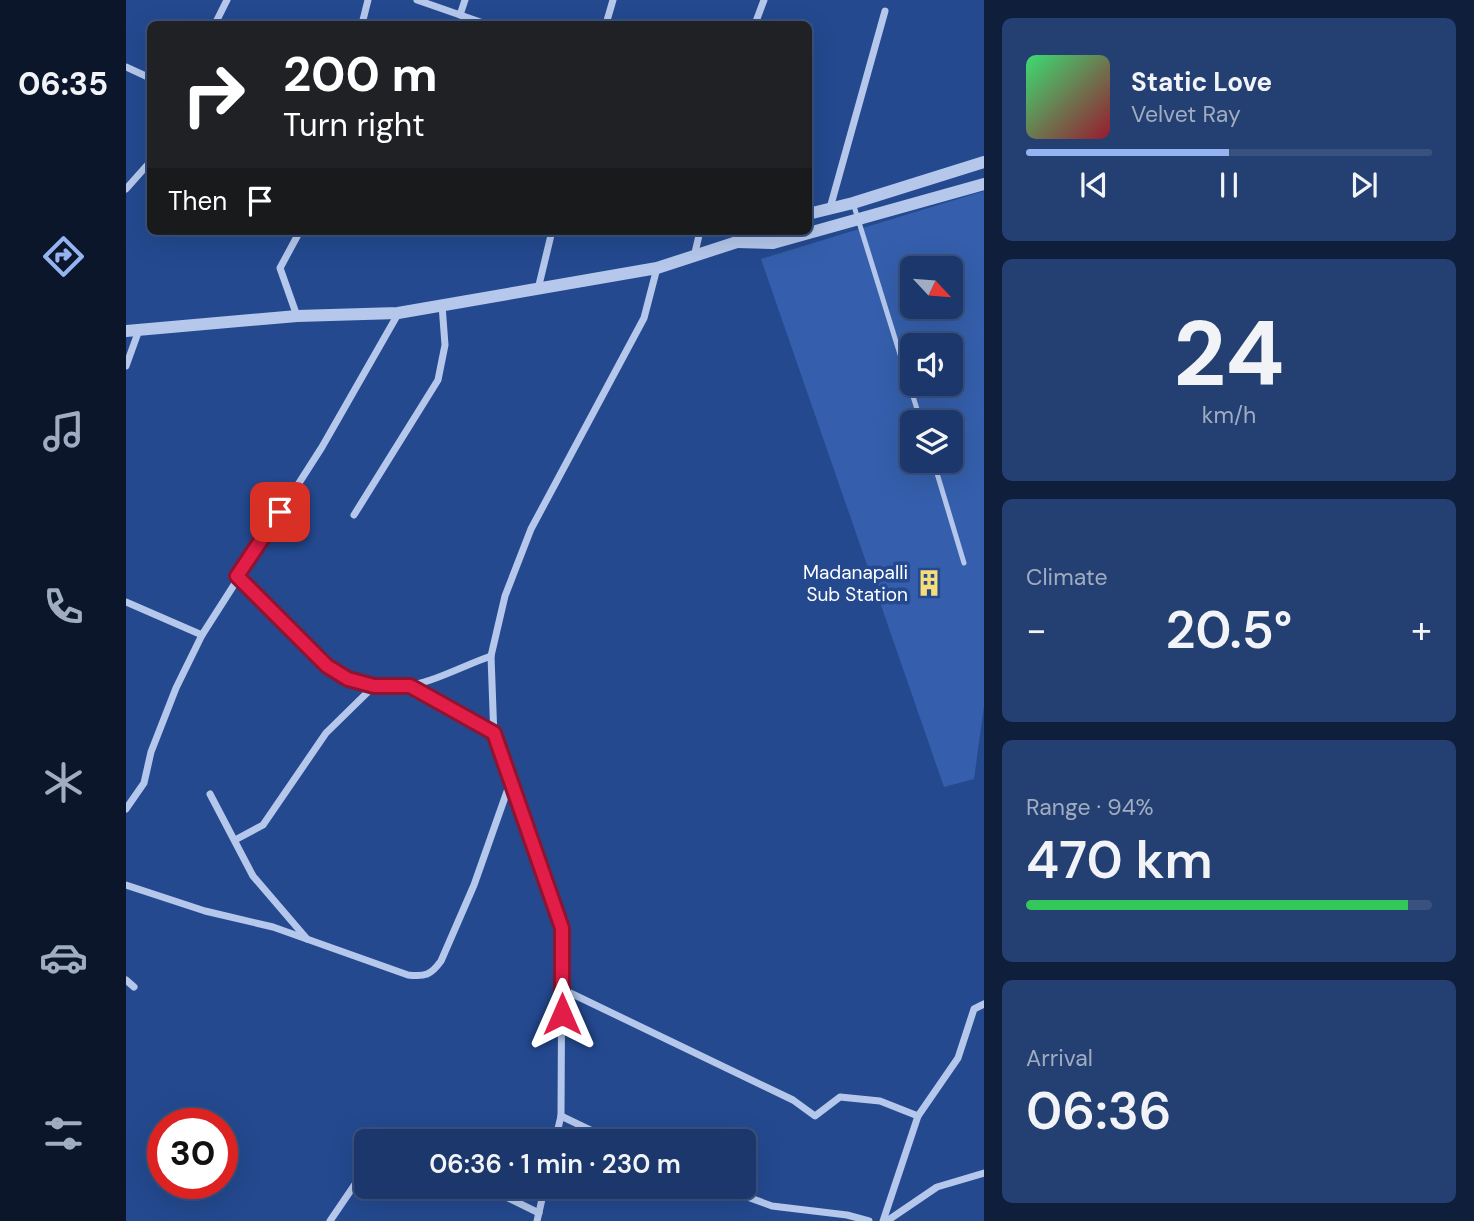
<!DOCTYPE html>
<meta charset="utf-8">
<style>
:root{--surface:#1b376b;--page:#243f71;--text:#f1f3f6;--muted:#a0acc1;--line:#39517e;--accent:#95b2f1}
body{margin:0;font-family:"DM Sans",sans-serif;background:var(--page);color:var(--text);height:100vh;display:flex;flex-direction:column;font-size:26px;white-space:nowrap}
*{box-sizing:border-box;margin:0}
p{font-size:23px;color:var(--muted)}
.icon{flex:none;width:38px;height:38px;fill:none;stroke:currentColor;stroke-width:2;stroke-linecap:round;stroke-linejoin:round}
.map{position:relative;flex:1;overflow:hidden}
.side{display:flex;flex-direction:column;gap:18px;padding:18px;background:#0f1e3b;width:490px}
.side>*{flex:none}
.top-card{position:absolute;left:21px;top:21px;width:665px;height:214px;border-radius:10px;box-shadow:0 7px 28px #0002,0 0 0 2px var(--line);background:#202124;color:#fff;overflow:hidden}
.needle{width:46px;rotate:116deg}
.controls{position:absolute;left:774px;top:256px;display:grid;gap:14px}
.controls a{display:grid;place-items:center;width:63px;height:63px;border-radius:10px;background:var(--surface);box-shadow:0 7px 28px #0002,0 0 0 2px var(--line);font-size:35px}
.speed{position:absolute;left:21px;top:1108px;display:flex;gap:14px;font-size:35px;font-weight:700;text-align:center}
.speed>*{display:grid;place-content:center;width:91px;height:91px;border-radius:50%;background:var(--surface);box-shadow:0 7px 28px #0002,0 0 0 2px var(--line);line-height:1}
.speed .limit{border:10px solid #d22;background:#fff;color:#111}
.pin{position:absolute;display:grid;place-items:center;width:60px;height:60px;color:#fff;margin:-30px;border-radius:14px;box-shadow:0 4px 10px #0006}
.me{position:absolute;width:77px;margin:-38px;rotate:0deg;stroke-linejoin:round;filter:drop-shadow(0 0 5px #0008)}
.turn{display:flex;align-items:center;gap:24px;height:147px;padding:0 21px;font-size:32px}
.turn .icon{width:91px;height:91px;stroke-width:2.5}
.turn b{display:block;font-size:49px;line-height:60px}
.then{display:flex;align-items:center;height:66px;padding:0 21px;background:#0003;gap:14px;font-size:26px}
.big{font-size:52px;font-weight:600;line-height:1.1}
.side .widget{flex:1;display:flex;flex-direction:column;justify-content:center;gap:10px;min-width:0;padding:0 24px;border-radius:10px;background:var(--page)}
.side .dial{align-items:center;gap:0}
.dial b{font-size:91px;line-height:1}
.song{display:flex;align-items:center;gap:21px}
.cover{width:84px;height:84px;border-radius:10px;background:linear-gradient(135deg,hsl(140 70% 55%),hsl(350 70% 35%))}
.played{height:7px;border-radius:4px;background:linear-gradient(90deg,var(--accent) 50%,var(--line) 50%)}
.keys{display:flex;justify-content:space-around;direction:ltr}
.heat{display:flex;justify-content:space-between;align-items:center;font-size:38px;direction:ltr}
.charge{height:10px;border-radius:5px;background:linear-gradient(90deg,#34c759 94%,var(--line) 0)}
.trip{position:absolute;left:228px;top:1129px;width:402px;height:70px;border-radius:10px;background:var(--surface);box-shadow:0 7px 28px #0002,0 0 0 2px var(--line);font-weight:600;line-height:70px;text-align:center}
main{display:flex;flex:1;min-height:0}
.menu{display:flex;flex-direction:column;width:126px;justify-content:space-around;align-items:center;background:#0b162b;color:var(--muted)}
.menu .icon{width:49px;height:49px}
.menu .on{color:var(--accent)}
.menu b{font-size:32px;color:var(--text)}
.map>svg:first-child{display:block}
</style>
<main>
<nav class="menu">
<b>06:35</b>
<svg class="icon on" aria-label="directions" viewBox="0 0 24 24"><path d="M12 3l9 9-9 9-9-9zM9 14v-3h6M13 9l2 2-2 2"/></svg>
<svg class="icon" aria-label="music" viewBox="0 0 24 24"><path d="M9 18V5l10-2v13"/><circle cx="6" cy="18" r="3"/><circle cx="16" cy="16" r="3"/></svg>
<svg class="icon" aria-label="phone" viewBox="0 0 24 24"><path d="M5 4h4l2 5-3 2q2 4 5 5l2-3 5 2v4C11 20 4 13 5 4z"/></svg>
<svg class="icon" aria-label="climate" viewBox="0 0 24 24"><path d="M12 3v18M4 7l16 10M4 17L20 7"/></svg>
<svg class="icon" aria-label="car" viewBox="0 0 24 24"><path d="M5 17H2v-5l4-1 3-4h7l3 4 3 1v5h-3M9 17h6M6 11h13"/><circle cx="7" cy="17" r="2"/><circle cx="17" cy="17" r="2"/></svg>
<svg class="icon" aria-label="filters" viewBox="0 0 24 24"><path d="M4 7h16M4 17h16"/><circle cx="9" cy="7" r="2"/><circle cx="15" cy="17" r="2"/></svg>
</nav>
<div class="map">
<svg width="858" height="1221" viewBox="0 0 858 1221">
<rect width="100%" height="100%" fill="#24498f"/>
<!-- building -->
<path fill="#355fac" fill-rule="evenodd" d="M 858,191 L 858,706 L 848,779 L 818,787 L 635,259 ZM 786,268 L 824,268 L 824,306 L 786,306 ZM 786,345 L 824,345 L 824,383 L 786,383 ZM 786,422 L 824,422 L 824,460 L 786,460 Z"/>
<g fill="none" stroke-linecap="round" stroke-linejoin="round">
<!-- service -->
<g stroke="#b5c8ec" stroke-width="5">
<polyline points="727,203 795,422"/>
<polyline points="807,460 838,563"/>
</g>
<!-- minor -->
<g stroke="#b5c8ec" stroke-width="7">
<polyline points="291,0 360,24"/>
<polyline points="334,15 339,0"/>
<polyline points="89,24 101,0"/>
<polyline points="236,24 242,0"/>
<polyline points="480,24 487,0"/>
<polyline points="629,24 638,0"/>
<polyline points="0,67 24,78"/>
<polyline points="0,189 24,162"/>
<polyline points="704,208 759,11"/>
<polyline points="568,257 574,231"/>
<polyline points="412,289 426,231"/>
<polyline points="171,316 154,268 174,231"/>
<polyline points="0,366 13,330"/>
<polyline points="228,515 312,380 319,345 316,305"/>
<path d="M 112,576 C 154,621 204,694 273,687 C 303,685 336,666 365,656"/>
<polyline points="0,602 76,635"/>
<polyline points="283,686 368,733"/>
<polyline points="84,794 127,876 181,939"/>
<polyline points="0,809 18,783 25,752 50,688 76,635 196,447 272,314"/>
<polyline points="109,840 137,825 200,733 248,686"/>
<path d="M 0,885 L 79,911 L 147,927 L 282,975 C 299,977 305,975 315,961 L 348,885 L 384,783"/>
<polyline points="0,980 8,987"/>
<polyline points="436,989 667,1100 689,1116 714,1097 754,1101 792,1116"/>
<polyline points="435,1116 487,1141"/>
<polyline points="258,1141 267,1132 308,1141"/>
<polyline points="429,1141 435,1116 436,928 368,738 365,656 379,596 405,529 518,318 531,268"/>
<polyline points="366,1186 376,1195 413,1213"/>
<polyline points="591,1186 646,1206 721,1215 743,1221"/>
<polyline points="204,1221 240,1168"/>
<polyline points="411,1221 419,1186"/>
<polyline points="757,1221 792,1116 832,1058 848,1009 858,1004"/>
<polyline points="761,1221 811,1187 858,1173"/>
</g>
<!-- tertiary -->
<g stroke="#b5c8ec" stroke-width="12">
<polyline points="682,214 727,203 858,162"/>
<polyline points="611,242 647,243 858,184"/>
<polyline points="0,331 171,316 272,313 531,268 611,242 632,231"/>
</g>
</g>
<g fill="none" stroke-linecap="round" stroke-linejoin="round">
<defs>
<polyline id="route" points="154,512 111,576 201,666 222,679 248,686 284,686 368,733 436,928 436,1014"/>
</defs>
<!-- route casing -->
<use href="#route" stroke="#92132f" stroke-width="18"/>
<!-- route -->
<use href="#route" stroke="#e11d48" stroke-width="12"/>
</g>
<!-- icons -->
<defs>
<symbol id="building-bare" viewBox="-9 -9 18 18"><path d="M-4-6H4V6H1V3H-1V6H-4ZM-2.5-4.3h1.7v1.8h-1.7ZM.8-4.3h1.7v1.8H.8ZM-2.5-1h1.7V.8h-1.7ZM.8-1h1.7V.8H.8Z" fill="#f6dd79" stroke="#24498f" stroke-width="2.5" paint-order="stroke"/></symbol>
</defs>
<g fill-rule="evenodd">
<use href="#building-bare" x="784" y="564" width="38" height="38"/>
</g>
<g text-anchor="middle" stroke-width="7" stroke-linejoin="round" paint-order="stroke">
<!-- poi labels -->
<g font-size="19" fill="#fff" stroke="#24498f" text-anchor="end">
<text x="782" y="579">Madanapalli<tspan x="782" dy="22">Sub Station</tspan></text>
</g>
</g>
</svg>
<div class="controls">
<a><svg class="needle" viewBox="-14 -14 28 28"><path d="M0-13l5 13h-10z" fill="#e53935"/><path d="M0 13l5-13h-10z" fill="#a0acc1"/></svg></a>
<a><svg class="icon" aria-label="sound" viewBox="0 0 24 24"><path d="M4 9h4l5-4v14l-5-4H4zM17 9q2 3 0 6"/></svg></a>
<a><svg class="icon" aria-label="layers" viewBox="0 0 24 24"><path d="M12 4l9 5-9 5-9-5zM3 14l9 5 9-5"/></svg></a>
</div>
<div class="speed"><div class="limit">30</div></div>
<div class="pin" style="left:154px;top:512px;background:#d93025"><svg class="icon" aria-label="arrive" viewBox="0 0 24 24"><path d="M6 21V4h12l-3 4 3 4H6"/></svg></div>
<svg class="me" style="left:436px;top:1014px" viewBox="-20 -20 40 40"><path d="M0-17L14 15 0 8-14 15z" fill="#e11d48" stroke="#fff" stroke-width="4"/></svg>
<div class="trip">06:36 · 1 min · 230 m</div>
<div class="top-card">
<div class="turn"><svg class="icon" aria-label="right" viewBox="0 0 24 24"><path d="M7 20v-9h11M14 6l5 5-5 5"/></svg><div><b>200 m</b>Turn right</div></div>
<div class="then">Then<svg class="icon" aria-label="arrive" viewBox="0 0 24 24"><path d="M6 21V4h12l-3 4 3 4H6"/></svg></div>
</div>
</div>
<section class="side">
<div class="widget">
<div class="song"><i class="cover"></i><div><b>Static Love</b><p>Velvet Ray</p></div></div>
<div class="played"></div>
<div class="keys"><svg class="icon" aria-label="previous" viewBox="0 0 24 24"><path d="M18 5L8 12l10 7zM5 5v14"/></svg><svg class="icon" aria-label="pause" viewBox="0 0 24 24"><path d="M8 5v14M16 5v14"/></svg><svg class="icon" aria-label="next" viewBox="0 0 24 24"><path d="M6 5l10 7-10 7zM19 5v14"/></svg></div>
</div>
<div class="widget dial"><b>24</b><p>km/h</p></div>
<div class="widget"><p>Climate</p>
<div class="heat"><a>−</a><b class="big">20.5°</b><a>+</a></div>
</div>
<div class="widget"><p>Range · 94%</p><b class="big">470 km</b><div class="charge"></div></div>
<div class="widget"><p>Arrival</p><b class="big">06:36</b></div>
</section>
</main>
